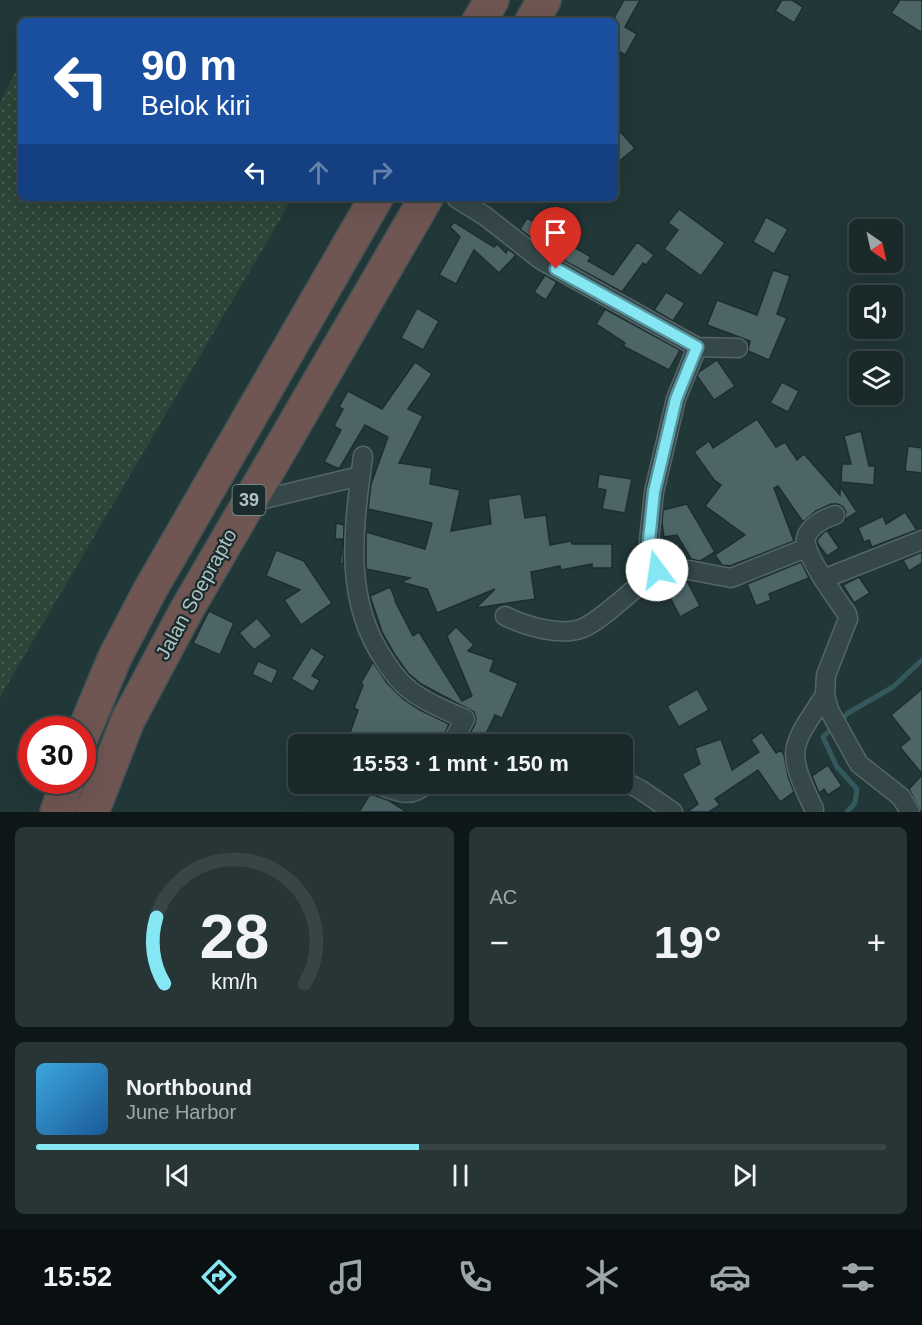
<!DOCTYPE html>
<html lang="id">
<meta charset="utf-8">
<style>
:root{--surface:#1a292a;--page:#273536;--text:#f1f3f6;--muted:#9fa6a8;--line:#384547;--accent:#86e7f4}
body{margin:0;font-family:Arial,sans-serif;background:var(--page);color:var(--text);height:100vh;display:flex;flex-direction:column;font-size:22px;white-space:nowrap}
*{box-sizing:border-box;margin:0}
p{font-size:20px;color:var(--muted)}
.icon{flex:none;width:33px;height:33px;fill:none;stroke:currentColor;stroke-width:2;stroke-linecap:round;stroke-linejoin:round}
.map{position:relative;height:812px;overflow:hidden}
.drawer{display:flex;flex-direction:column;gap:15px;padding:15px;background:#0e1717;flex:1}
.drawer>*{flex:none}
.top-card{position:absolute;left:18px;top:18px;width:600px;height:183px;border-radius:9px;box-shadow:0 6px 24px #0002,0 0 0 2px var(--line);background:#1a4fa0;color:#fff;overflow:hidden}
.needle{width:39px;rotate:146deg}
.controls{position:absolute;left:849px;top:219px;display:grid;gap:12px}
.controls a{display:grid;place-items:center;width:54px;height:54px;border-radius:9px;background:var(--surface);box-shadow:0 6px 24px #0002,0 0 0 2px var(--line);font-size:30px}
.speed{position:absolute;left:18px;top:716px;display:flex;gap:12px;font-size:30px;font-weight:700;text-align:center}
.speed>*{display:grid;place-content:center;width:78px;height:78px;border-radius:50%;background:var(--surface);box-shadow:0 6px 24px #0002,0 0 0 2px var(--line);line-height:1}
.speed .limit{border:9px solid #d22;background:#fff;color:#111}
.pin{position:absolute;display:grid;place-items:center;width:51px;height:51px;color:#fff;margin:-62px -26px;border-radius:50% 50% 50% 0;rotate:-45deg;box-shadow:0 0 6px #0007}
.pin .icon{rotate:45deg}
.me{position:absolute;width:66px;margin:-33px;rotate:346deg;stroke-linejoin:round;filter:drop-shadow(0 0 4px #0008)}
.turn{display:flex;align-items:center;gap:21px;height:126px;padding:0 24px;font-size:27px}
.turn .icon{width:78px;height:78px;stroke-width:2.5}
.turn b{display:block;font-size:42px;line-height:51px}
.lanes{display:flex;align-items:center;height:57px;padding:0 24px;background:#0003;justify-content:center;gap:30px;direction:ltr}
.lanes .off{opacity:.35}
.big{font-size:45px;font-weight:600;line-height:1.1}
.drawer .widget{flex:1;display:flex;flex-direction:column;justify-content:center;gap:9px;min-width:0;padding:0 21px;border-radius:9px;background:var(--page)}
.drawer .dial{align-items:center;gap:0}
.dial svg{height:156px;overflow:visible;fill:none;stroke:var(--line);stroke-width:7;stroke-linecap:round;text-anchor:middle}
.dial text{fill:var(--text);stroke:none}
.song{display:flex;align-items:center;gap:18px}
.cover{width:72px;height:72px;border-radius:9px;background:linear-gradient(135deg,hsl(200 70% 55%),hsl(210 70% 35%))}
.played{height:6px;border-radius:3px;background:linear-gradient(90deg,var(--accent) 45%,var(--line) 45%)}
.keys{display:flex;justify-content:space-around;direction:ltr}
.heat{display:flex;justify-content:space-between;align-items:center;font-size:33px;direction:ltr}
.drawer .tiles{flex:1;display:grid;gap:15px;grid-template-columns:1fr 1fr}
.widget:last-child{grid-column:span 2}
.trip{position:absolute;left:288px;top:734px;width:345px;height:60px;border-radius:9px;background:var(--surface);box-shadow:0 6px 24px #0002,0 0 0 2px var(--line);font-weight:600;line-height:60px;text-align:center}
.tab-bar{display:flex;height:96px;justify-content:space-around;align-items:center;background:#0a1011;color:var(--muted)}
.tab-bar .icon{width:42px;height:42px}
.tab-bar .active{color:var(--accent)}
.tab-bar b{font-size:27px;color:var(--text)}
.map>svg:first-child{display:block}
</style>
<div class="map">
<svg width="922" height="812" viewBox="0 0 922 812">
<defs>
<pattern id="grass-dots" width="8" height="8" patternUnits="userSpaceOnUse" patternTransform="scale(1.5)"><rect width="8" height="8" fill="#2e4438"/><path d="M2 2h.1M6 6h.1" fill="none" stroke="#4a5d53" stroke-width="1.8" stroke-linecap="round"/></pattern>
</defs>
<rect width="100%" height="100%" fill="#223738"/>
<!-- grass -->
<polygon fill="url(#grass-dots)" points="21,58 21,198 277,198 289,204 0,697 0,104"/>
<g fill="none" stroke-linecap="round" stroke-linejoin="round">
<!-- stream -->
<polyline stroke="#34595d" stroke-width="5" points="847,812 855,803 857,789 837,767 823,737 848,713 893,687 922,660"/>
</g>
<!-- building -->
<g fill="#4d6567" stroke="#1d2e30" stroke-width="1.5">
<polygon points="624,0 640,0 625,27 637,34 625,55 615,49 615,16"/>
<polygon points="782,0 792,0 803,7 794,23 775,11"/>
<polygon points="900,0 922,0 922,33 891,13"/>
<polygon points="615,126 635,148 615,165"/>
<polygon points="679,209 725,243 701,276 664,249 678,230 668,223"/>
<polygon points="766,217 788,229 774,254 753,242"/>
<polygon points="527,218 547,229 538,243 520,229"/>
<polygon points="454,222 494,247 497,244 506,253 508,249 516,255 499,273 474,250 456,284 439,275 460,237 450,227"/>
<polygon points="637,242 654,255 646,265 643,263 622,292 563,260 572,246 591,257 588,261 613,275"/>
<polygon points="773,270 790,276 777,314 787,318 769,360 748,351 750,341 707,325 717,300 757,315"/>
<polygon points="545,275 557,282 546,300 534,292"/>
<polygon points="666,292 685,303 673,321 654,310"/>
<polygon points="417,308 439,321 423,350 401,338"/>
<polygon points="605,309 680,350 669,370 623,346 625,343 596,324"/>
<polygon points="717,360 735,386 714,400 697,376 699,372"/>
<polygon points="415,362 432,374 408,409 423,416 399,463 432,468 430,484 460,490 451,531 491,524 488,499 521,494 525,518 546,515 550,545 571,541 572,544 612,544 612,568 592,568 592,564 561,570 560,566 531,572 535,599 476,608 495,589 437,613 427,589 401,582 410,578 366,569 366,532 425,549 432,523 368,509 371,484 388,437 365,425 339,469 324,462 341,430 334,426 343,409 339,407 348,391 382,409"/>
<polygon points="782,382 799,391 788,412 770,403"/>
<polygon points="757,419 776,447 785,442 797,460 804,454 840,495 840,486 857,512 844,520 846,512 843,507 838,504 831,504 816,511 803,522 778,486 774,488 794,541 730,566 722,565 715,555 745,535 705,506 721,485 714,480 694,452 709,441 713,448"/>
<polygon points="861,431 869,466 875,466 874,485 841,482 842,464 851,464 844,436"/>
<polygon points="908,446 922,448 922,473 905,471"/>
<polygon points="599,474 632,479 625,513 602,509 606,490 597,488"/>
<polygon points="687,504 715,552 700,561 691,559 677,535 664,537 662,523 663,510"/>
<polygon points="905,512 917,530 872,547 869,540 864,542 858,528 883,516 886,524"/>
<polygon points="336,523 344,525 343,564 340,564 343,539 335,539"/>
<polygon points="835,527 828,532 839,548 827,556 818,544 817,540 824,532"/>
<polygon points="276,550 304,561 332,603 301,625 284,600 300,590 266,576"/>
<polygon points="922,552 922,563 909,571 903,560"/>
<polygon points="801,562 809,578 769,594 771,600 756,606 747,584"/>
<polygon points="859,577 870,593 854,603 843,585"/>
<polygon points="662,581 687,581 700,606 680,617"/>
<polygon points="390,587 396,601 395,601 413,636 419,632 462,701 472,696 447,636 456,627 474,645 468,651 494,660 490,671 518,683 502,718 495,715 481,744 464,744 475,724 476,718 474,712 421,684 408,673 395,655 382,632 370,596"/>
<polygon points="209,611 234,623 220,655 193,643"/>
<polygon points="257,618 272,636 254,650 239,633"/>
<polygon points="311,647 325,656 312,676 320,680 313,692 291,679"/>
<polygon points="258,661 278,670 272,684 252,674"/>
<polygon points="373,662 387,683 403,699 420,710 449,724 440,744 346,744 358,710 354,708 363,685 361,683"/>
<polygon points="697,689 709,710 679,727 667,706"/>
<polygon points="922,689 922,774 900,747 910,739 891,715"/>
<polygon points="762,732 776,753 781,750 784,755 788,776 794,792 780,802 758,770 715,799 720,805 709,812 687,812 698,804 682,774 700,764 695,748 721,739 732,770 759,752 751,740"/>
<polygon points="828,765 842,786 828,795 824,789 819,793 812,776"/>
<polygon points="922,775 922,812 921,812 909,789"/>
<polygon points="370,794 388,800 407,812 359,812"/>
</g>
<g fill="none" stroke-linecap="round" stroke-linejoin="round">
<defs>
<g id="street">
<polyline points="456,198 485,216 541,260 697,347 738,348"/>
<path d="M 363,456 C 354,526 342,599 385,661 C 393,674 406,689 420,697 C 434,706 450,712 465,719 L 451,744"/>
<polyline points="249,499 260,500 360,476"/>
<path d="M 835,515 C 825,518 809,526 806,538 C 803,554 837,599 847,614 L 848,619 L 826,675 L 825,695 L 829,710 L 859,764 L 901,797 L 910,812"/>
<polyline points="657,570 649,541 654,492 676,399 697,347"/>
<polyline points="823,579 922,540"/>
<path d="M 505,616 C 525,626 561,637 583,628 C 602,620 638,585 657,570 L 689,570 L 731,578 L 806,548"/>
<polyline points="622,780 641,790 673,812"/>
<path d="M 375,784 C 395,790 410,801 427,783"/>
<path d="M 814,809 C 785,748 790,749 825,695"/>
</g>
<g id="highway">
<polyline points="479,21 492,0"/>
<polyline points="532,21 544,0"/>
<polyline points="82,736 115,657 150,590 376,198"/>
<polyline points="57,812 68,780"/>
<polyline points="92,812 128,720 186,611 426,198"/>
</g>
</defs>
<!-- street casing -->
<use href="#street" stroke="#536567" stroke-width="21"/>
<!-- highway casing -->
<use href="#highway" stroke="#405254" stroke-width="36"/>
<!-- street -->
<use href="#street" stroke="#354749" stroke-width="18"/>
<!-- highway -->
<use href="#highway" stroke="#6f5653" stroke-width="33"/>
</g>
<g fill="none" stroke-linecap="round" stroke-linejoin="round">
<defs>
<polyline id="route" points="556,269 697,347 676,399 654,492 649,541 657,570"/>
</defs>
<!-- route casing -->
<use href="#route" stroke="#57969f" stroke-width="15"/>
<!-- route -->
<use href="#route" stroke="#86e7f4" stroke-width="10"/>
</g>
<g text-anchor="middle" stroke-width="4.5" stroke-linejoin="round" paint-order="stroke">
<!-- shield labels -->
<rect fill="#1b2c2d" stroke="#839697" stroke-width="1.5" x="232.5" y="485" width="33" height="30" rx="4.5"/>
<g font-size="18" font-weight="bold" fill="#b0c3c5">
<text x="249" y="506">39</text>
</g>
<!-- street labels -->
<g font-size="20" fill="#b0c3c5" stroke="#1b2c2d">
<text transform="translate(196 594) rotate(-61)" y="7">Jalan Soeprapto</text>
</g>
</g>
</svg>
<div class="controls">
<a><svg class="needle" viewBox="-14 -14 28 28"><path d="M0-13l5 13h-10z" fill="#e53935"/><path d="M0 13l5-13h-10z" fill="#9fa6a8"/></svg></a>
<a><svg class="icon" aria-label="sound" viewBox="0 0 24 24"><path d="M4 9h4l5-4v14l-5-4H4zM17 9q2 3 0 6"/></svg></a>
<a><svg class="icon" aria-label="layers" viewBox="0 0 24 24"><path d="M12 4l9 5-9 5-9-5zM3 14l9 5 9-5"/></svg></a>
</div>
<div class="speed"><div class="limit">30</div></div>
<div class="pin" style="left:556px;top:269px;background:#d93025"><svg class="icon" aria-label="arrive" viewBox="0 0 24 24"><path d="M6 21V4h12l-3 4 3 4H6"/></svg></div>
<svg class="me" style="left:657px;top:570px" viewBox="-20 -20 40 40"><circle r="19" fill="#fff"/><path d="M0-13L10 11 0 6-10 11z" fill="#86e7f4"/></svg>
<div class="trip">15:53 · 1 mnt · 150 m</div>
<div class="top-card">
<div class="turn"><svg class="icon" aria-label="left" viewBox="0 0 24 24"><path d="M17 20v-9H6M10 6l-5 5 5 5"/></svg><div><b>90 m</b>Belok kiri</div></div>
<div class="lanes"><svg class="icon" aria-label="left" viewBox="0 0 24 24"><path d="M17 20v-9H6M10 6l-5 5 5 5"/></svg><svg class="icon off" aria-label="ahead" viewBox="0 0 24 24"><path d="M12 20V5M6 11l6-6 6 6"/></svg><svg class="icon off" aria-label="right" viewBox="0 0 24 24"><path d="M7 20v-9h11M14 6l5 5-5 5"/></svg></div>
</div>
</div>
<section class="drawer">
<div class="tiles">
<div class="widget dial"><svg viewBox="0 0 100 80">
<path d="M14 69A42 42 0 1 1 86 69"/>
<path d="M14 69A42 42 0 0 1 10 35" stroke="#86e7f4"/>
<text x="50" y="56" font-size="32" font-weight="700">28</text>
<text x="50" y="72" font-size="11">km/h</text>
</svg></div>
<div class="widget"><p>AC</p>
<div class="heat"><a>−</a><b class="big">19°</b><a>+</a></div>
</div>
<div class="widget">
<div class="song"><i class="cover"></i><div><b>Northbound</b><p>June Harbor</p></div></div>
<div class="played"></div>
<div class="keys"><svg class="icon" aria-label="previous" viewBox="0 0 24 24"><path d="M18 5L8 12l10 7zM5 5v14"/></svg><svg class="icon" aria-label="pause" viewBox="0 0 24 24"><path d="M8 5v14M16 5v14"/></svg><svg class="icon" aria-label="next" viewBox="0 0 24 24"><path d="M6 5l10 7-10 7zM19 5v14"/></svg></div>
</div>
</div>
</section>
<nav class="tab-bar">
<b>15:52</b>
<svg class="icon active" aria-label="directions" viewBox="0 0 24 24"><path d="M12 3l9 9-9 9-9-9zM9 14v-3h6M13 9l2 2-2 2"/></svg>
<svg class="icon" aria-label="music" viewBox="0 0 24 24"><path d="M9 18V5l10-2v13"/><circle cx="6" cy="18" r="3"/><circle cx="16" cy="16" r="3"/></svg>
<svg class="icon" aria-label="phone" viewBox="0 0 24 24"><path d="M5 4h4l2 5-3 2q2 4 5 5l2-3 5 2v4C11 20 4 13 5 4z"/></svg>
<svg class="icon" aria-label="climate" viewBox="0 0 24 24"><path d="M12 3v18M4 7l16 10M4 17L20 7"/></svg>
<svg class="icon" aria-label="car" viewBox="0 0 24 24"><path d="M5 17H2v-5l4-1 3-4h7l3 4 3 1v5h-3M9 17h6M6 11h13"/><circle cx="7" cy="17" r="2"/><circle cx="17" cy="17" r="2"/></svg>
<svg class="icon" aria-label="filters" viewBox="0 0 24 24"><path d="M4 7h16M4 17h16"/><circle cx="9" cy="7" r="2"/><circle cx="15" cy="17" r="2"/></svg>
</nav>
